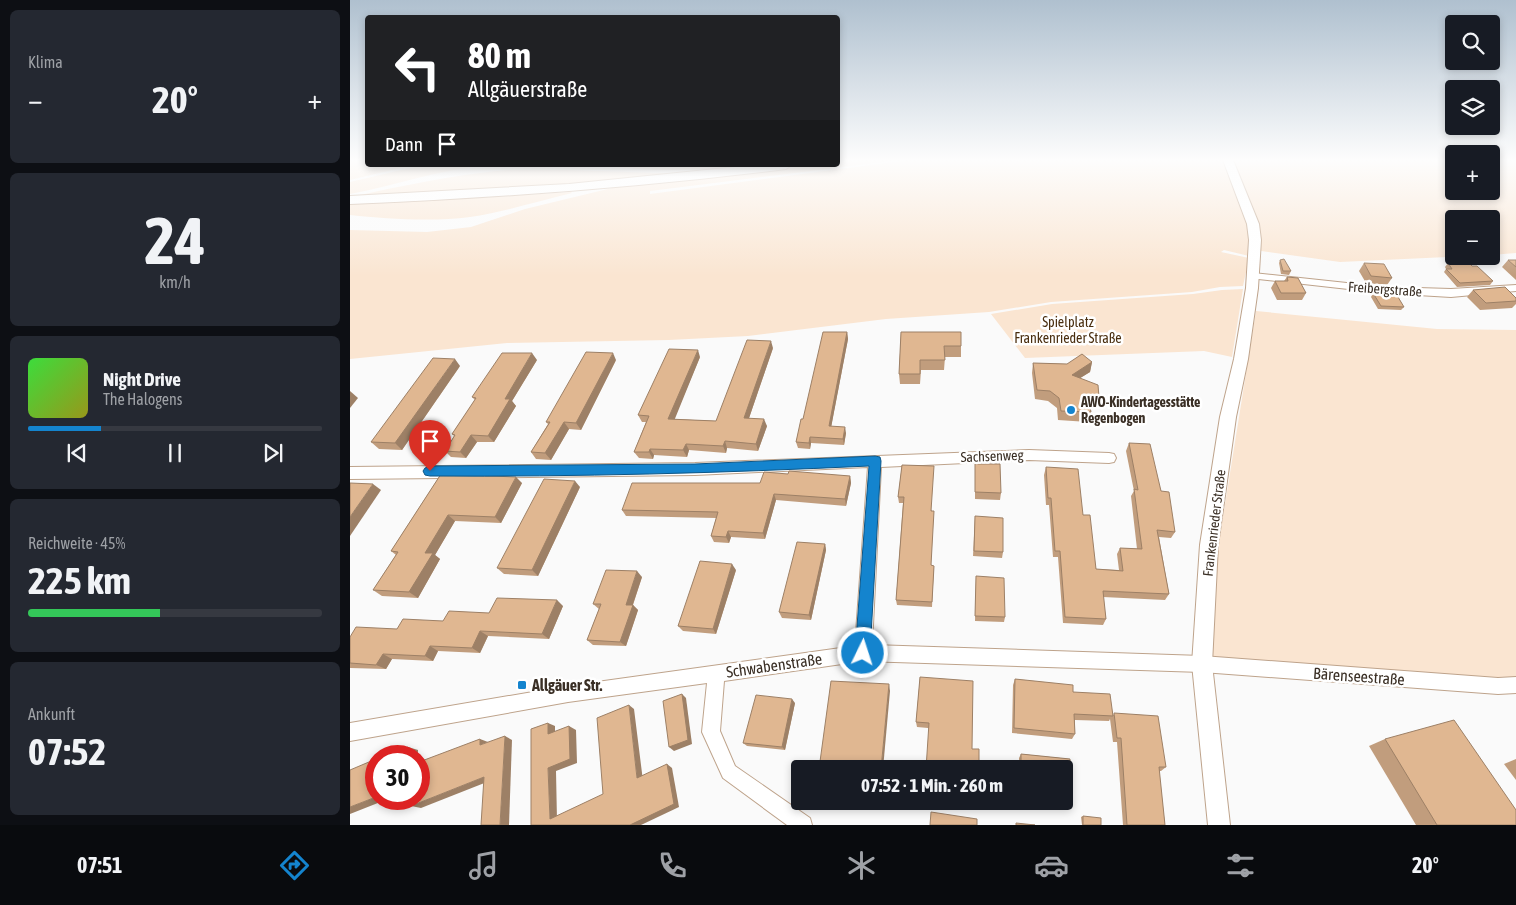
<!DOCTYPE html>
<html lang="de">
<meta charset="utf-8">
<style>
:root{--surface:#171b24;--page:#242831;--text:#f1f3f6;--muted:#9ea1a6;--line:#363941;--accent:#1484ce}
body{margin:0;font-family:"Asap Condensed",sans-serif;background:var(--page);color:var(--text);height:100vh;display:flex;flex-direction:column;font-size:19px;white-space:nowrap}
*{box-sizing:border-box;margin:0}
p{font-size:16px;color:var(--muted)}
.icon{flex:none;width:28px;height:28px;fill:none;stroke:currentColor;stroke-width:2;stroke-linecap:round;stroke-linejoin:round}
.map{position:relative;flex:1;overflow:hidden}
.panel{display:flex;flex-direction:column;gap:10px;padding:10px;background:#0d0f14;width:350px}
.panel>*{flex:none}
.top-card{position:absolute;left:15px;top:15px;width:475px;height:152px;border-radius:5px;box-shadow:0 2px 8px #0003;background:#202124;color:#fff;overflow:hidden}
.buttons{position:absolute;left:1095px;top:15px;display:grid;gap:10px}
.buttons a{display:grid;place-items:center;width:55px;height:55px;border-radius:5px;background:var(--surface);box-shadow:0 2px 8px #0003;font-size:25px}
.speed{position:absolute;left:15px;top:745px;display:flex;gap:10px;font-size:25px;font-weight:700;text-align:center}
.speed>*{display:grid;place-content:center;width:65px;height:65px;border-radius:50%;background:var(--surface);box-shadow:0 2px 8px #0003;line-height:1}
.speed .limit{border:8px solid #d22;background:#fff;color:#111}
.pin{position:absolute;display:grid;place-items:center;width:42px;height:42px;color:#fff;margin:-51px -21px;border-radius:50% 50% 50% 0;rotate:-45deg;box-shadow:0 0 5px #0007}
.pin .icon{rotate:45deg}
.me{position:absolute;width:55px;margin:-28px;rotate:4deg;stroke-linejoin:round;filter:drop-shadow(0 0 4px #0008)}
.turn{display:flex;align-items:center;gap:18px;height:105px;padding:0 20px;font-size:22px}
.turn .icon{width:65px;height:65px;stroke-width:2.5}
.turn b{display:block;font-size:35px;line-height:42px}
.then{display:flex;align-items:center;height:48px;padding:0 20px;background:#0003;gap:10px;font-size:19px}
.big{font-size:38px;font-weight:700;line-height:1.1}
.panel .card{flex:1;display:flex;flex-direction:column;justify-content:center;gap:8px;min-width:0;padding:0 18px;border-radius:8px;background:var(--page)}
.panel .dial{align-items:center;gap:0}
.dial b{font-size:65px;line-height:1}
.song{display:flex;align-items:center;gap:15px}
.cover{width:60px;height:60px;border-radius:8px;background:linear-gradient(135deg,hsl(120 70% 55%),hsl(60 70% 35%))}
.played{height:5px;border-radius:2px;background:linear-gradient(90deg,var(--accent) 25%,var(--line) 25%)}
.keys{display:flex;justify-content:space-around;direction:ltr}
.heat{display:flex;justify-content:space-between;align-items:center;font-size:28px;direction:ltr}
.charge{height:8px;border-radius:4px;background:linear-gradient(90deg,#34c759 45%,var(--line) 0)}
.trip{position:absolute;left:441px;top:760px;width:282px;height:50px;border-radius:5px;background:var(--surface);box-shadow:0 2px 8px #0003;font-weight:700;line-height:50px;text-align:center}
.tab-bar{display:flex;height:80px;justify-content:space-around;align-items:center;background:#090b0e;color:var(--muted)}
.tab-bar .icon{width:35px;height:35px}
.tab-bar .active{color:var(--accent)}
.tab-bar b{font-size:22px;color:var(--text)}
main{display:flex;flex:1;min-height:0}
.map>svg:first-child{display:block}
</style>
<main>
<section class="panel">
<div class="card"><p>Klima</p>
<div class="heat"><a>−</a><b class="big">20°</b><a>+</a></div>
</div>
<div class="card dial"><b>24</b><p>km/h</p></div>
<div class="card">
<div class="song"><i class="cover"></i><div><b>Night Drive</b><p>The Halogens</p></div></div>
<div class="played"></div>
<div class="keys"><svg class="icon" aria-label="previous" viewBox="0 0 24 24"><path d="M18 5L8 12l10 7zM5 5v14"/></svg><svg class="icon" aria-label="pause" viewBox="0 0 24 24"><path d="M8 5v14M16 5v14"/></svg><svg class="icon" aria-label="next" viewBox="0 0 24 24"><path d="M6 5l10 7-10 7zM19 5v14"/></svg></div>
</div>
<div class="card"><p>Reichweite · 45%</p><b class="big">225 km</b><div class="charge"></div></div>
<div class="card"><p>Ankunft</p><b class="big">07:52</b></div>
</section>
<div class="map">
<svg width="1166" height="825" viewBox="0 0 1166 825">
<rect width="100%" height="100%" fill="#fafafa"/>
<!-- green -->
<g fill="#fae5d1">
<polygon points="0,160 17,160 18,165 63,165 0,180"/>
<polygon points="499,160 549,160 300,191 300,194 559,160 873,160 898,223 899,256 874,250 871,252 899,258 893,286 870,287 842,292 701,302 639,312 536,319 398,336 319,340 157,343 0,359 0,230 77,232 121,227 175,209 266,187 464,165 488,165 488,162"/>
<polygon points="881,160 1104,160 1104,191 1141,191 1141,160 1166,160 1166,253 1141,255 1141,219 1104,219 1104,256 1119,256 990,262 911,251 910,239"/>
<path d="M 73,165 L 136,165 C 89,170 46,185 0,194 L 0,182 Z"/>
<path d="M 250,165 L 411,165 C 358,170 303,173 250,165 Z"/>
<path d="M 156,170 L 218,170 L 336,174 L 268,181 L 0,197 C 52,186 103,175 156,170 Z"/>
<path d="M 221,192 L 222,193 C 188,201 154,212 120,217 C 83,222 37,219 0,215 L 0,203 L 144,197 Z"/>
<polygon points="893,289 882,357 854,351 675,358 641,314 702,304 843,294 872,290"/>
<polygon points="906,311 1087,329 1166,330 1166,678 1144,679 861,661 868,548"/>
</g>
<g fill="none" stroke-linecap="round" stroke-linejoin="round">
<defs>
<g id="minor">
<polygon points="903,273 1034,287 1101,289 1166,285 1166,291 1101,297 1034,293 899,278 898,276"/>
<polygon points="679,450 759,453 764,454 766,458 764,462 759,463 679,460 531,467 522,645 852,656 1148,678 1166,677 1166,693 1148,694 852,672 513,661 374,681 370,731 385,766 460,818 462,825 437,825 373,778 352,732 357,683 218,702 0,741 0,723 218,686 505,646 518,467 345,475 0,479 0,467 345,463"/>
</g>
<polygon id="tertiary" points="873,160 883,160 909,224 911,240 908,288 898,359 886,417 868,545 862,664 880,825 858,825 842,664 850,545 870,417 884,359 896,288 899,240 897,224"/>
<path id="primary" d="M 405,165 L 442,165 L 436,169 C 291,187 146,198 0,204 L 0,196 L 219,184 Z"/>
</defs>
<!-- minor casing -->
<use href="#minor" stroke="#bea38b" stroke-width="2"/>
<!-- tertiary casing -->
<use href="#tertiary" stroke="#bea38b" stroke-width="2"/>
<!-- primary casing -->
<use href="#primary" stroke="#bea38b" stroke-width="2"/>
<!-- minor -->
<use href="#minor" fill="#fff" fill-rule="evenodd"/>
<!-- tertiary -->
<use href="#tertiary" fill="#fff" fill-rule="evenodd"/>
<!-- primary -->
<use href="#primary" fill="#fff" fill-rule="evenodd"/>
</g>
<!-- wall -->
<g fill="#c19d7d">
<polygon points="930,260 941,271 939,275 931,274 929,263"/>
<polygon points="1158,260 1166,260 1166,280 1152,267"/>
<polygon points="1014,263 1042,278 1037,285 1016,283 1009,271"/>
<polygon points="1098,263 1122,266 1143,281 1140,285 1107,287 1094,272 1096,269 1095,267"/>
<polygon points="937,277 956,293 952,300 927,300 921,288 925,281 934,281"/>
<polygon points="1024,290 1054,307 1051,310 1028,309 1021,297 1022,295 1022,294"/>
<polygon points="1123,290 1166,301 1166,304 1162,308 1130,310 1117,297"/>
<polygon points="497,332 498,339 481,427 496,433 494,445 461,443 460,449 448,448 446,442 453,419"/>
<polygon points="551,332 611,346 611,357 595,357 594,370 571,370 570,384 550,384 549,374"/>
<polygon points="423,348 399,418 417,426 408,451 377,448 376,453 339,450 337,457 304,455 303,459 289,458 284,452 296,422 292,422 288,415 350,357 324,419 366,421"/>
<polygon points="187,360 162,401 166,406 144,442 127,442 116,458 101,457 95,451 104,436 102,434 125,400 122,397"/>
<polygon points="266,360 231,430 219,429 201,460 186,459 181,452 198,424 196,422"/>
<polygon points="742,362 740,372 730,378 749,397 746,407 740,407 741,412 738,422 708,420 707,408 698,401 685,399 682,373 683,363 717,364"/>
<polygon points="110,366 52,450 29,449 21,442"/>
<polygon points="779,443 811,491 825,532 821,538 809,537 819,594 815,600 753,597 756,619 753,625 713,623 708,557 703,557 699,505 696,505 694,475 696,467 733,515 746,569 769,570 767,554 770,548 787,549 781,496 784,491 776,451"/>
<polygon points="625,464 651,493 650,500 625,499"/>
<polygon points="552,465 582,511 581,565 584,566 582,607 547,605 546,600 553,503 549,503 548,497"/>
<polygon points="91,474 172,483 151,523 105,521 85,555 90,559 68,598 32,596 23,590 46,555 41,551"/>
<polygon points="438,474 500,476 501,483 496,506 426,500 415,539 381,537 379,543 364,542 361,536 366,518 276,516 272,510 410,483"/>
<polygon points="230,487 188,576 154,574 147,568"/>
<polygon points="625,516 653,552 652,558 623,556"/>
<polygon points="475,544 476,550 461,620 432,618 429,612"/>
<polygon points="386,570 366,634 333,631 328,626"/>
<polygon points="626,576 655,617 654,622 625,621"/>
<polygon points="292,577 283,605 288,610 276,646 243,645 237,640 249,609 243,604"/>
<polygon points="213,606 199,639 138,636 130,653 88,651 83,661 42,659 36,669 0,668 0,637 139,613"/>
<polygon points="570,677 622,749 629,769 578,728 567,727 566,722"/>
<polygon points="665,679 723,692 763,714 816,767 811,771 809,771 815,825 773,825 767,742 763,742 760,719 759,721 725,720 725,734 722,739 662,733 663,685"/>
<polygon points="445,703 435,750 397,746 393,743"/>
<polygon points="1035,739 1166,825 1066,825 1019,746"/>
<polygon points="671,754 720,759 721,803 719,806 677,801 715,801 715,769 669,769 669,758"/>
<polygon points="1166,759 1166,780 1154,764"/>
<polygon points="733,816 751,825 732,825 731,817"/>
</g>
<!-- shaded-wall -->
<g fill="#9d8066">
<polygon points="497,332 498,339 480,433 479,426"/>
<polygon points="421,341 423,348 397,424 394,418"/>
<polygon points="348,350 350,357 322,426 318,419"/>
<polygon points="182,353 187,360 162,401 166,406 144,442 138,436 155,399"/>
<polygon points="263,353 266,360 231,430 226,423"/>
<polygon points="105,359 110,366 52,450 45,443"/>
<polygon points="742,362 740,372 719,385 722,375"/>
<polygon points="0,391 8,398 0,408"/>
<polygon points="414,419 417,426 408,451 406,444"/>
<polygon points="214,422 219,429 201,460 195,453"/>
<polygon points="495,427 496,433 494,445 493,439"/>
<polygon points="121,435 127,442 116,458 110,452"/>
<polygon points="460,437 461,443 460,449 459,443"/>
<polygon points="375,441 377,448 376,453 373,446"/>
<polygon points="336,444 339,450 337,457 333,450"/>
<polygon points="300,449 304,455 303,459 299,452"/>
<polygon points="500,476 501,483 496,506 495,499"/>
<polygon points="166,477 172,483 151,523 145,517"/>
<polygon points="225,481 230,487 188,576 182,570"/>
<polygon points="23,484 31,490 0,536 0,517"/>
<polygon points="424,494 426,500 415,539 413,533"/>
<polygon points="98,515 105,521 85,555 90,559 68,598 59,592 75,553"/>
<polygon points="378,531 381,537 379,543 376,537"/>
<polygon points="475,544 476,550 461,620 459,615"/>
<polygon points="382,564 386,570 366,634 363,629"/>
<polygon points="287,571 292,577 281,610 276,605"/>
<polygon points="207,600 213,606 199,639 192,634"/>
<polygon points="283,605 288,610 276,646 270,642"/>
<polygon points="130,631 138,636 130,653 122,648"/>
<polygon points="80,646 88,651 83,661 75,656"/>
<polygon points="33,654 42,659 36,669 26,665"/>
<polygon points="539,684 540,691 533,769 531,769"/>
<polygon points="332,694 336,698 342,744 324,751 319,747"/>
<polygon points="442,699 445,703 435,750 432,747"/>
<polygon points="279,705 284,709 293,781 287,778"/>
<polygon points="198,723 205,726 205,737 198,734"/>
<polygon points="219,726 226,730 227,763 206,771 207,821 200,819 198,768"/>
<polygon points="155,736 162,740 159,825 150,825"/>
<polygon points="130,739 138,742 130,745"/>
<polygon points="58,747 68,750 68,756 58,756"/>
<polygon points="317,764 322,768 329,807 291,825 280,825"/>
<polygon points="134,777 142,780 71,808 61,806"/>
<polygon points="26,797 26,799 38,799 0,814 0,807"/>
</g>
<!-- building -->
<g fill="#e0b791" stroke="#9d8066">
<polygon points="934,259 941,271 933,271 930,260"/>
<polygon points="1158,260 1166,260 1166,267"/>
<polygon points="1014,263 1034,264 1042,278 1021,276"/>
<polygon points="1098,263 1119,263 1122,266 1127,266 1143,281 1110,283 1096,269 1102,269"/>
<polygon points="937,277 948,278 956,293 931,293 925,281 938,281"/>
<polygon points="1155,287 1166,298 1166,301 1136,303 1123,290"/>
<polygon points="1024,290 1045,292 1054,307 1031,306 1023,293 1026,293"/>
<polygon points="473,332 497,332 479,426 495,427 493,439 460,437 459,443 446,442 451,419 453,419"/>
<polygon points="551,332 611,332 611,346 594,346 595,360 570,360 570,374 549,374"/>
<polygon points="397,340 421,341 394,418 414,419 406,444 375,441 373,446 336,444 333,450 300,449 299,452 284,452 299,416 288,415 319,349 348,350 318,419 366,421"/>
<polygon points="236,352 263,353 226,423 214,422 195,453 181,452 200,422 196,422"/>
<polygon points="152,353 182,353 155,399 160,399 138,436 121,435 110,452 95,451 105,435 102,434 126,398 122,397"/>
<polygon points="732,354 742,362 722,375 748,385 749,397 738,397 741,412 711,411 709,398 700,391 687,390 683,363 717,364"/>
<polygon points="83,358 105,359 45,443 21,442"/>
<polygon points="779,443 800,444 811,491 819,492 825,532 807,530 819,594 753,591 756,619 715,617 710,551 705,551 701,498 698,498 696,467 728,469 733,515 740,515 746,569 773,571 770,548 792,549 784,489 788,490"/>
<polygon points="625,464 650,464 651,493 625,492"/>
<polygon points="552,465 584,466 581,511 584,511 581,565 584,566 582,602 546,600 554,497 548,497"/>
<polygon points="439,471 500,476 495,499 424,494 413,533 378,531 376,537 361,536 368,512 272,510 282,483 410,483 414,472 438,474"/>
<polygon points="91,474 166,477 145,517 98,515 75,553 83,553 59,592 23,590 48,552 41,551"/>
<polygon points="194,479 225,481 182,570 147,568"/>
<polygon points="0,483 23,484 0,517"/>
<polygon points="625,516 653,518 653,552 624,551"/>
<polygon points="447,542 475,544 459,615 429,612"/>
<polygon points="350,561 382,564 363,629 328,626"/>
<polygon points="256,570 287,571 276,605 283,605 270,642 237,640 251,604 243,604"/>
<polygon points="626,576 654,578 655,617 625,616"/>
<polygon points="147,598 207,600 192,634 130,631 122,648 80,646 75,656 33,654 26,665 0,663 0,637 6,627 47,629 53,619 93,621 99,611 139,613"/>
<polygon points="570,677 623,681 622,749 629,749 629,769 576,769 579,723 566,722"/>
<polygon points="665,679 723,685 723,692 760,694 763,716 724,714 725,734 664,728"/>
<polygon points="481,681 539,684 531,769 469,769"/>
<polygon points="332,694 338,740 319,747 313,701"/>
<polygon points="406,695 442,699 432,747 393,743"/>
<polygon points="279,705 287,778 317,764 324,804 280,825 181,825 181,729 198,723 198,734 219,726 220,759 198,768 200,819 253,794 247,718"/>
<polygon points="764,713 808,716 816,767 809,767 815,825 777,825 771,738 767,738"/>
<polygon points="1104,720 1166,810 1166,825 1087,825 1035,739"/>
<polygon points="155,736 150,825 131,825 134,777 61,806 61,799 69,799 69,762 130,739 130,745"/>
<polygon points="58,747 58,756 34,756"/>
<polygon points="671,754 720,759 721,803 703,801 715,801 715,769 671,769"/>
<polygon points="26,759 26,797 0,807 0,770"/>
<polygon points="581,812 627,819 627,825 580,825"/>
<polygon points="733,816 751,818 751,825 733,825"/>
<polygon points="666,823 685,825 666,825"/>
</g>
<!-- sky -->
<linearGradient id="sky" x2="0" y2="1"><stop stop-color="#afc0cf"/><stop offset="0.58" stop-color="#fdfdfd"/><stop offset="1" stop-color="#fdfdfd" stop-opacity="0"/></linearGradient>
<rect width="1166" height="276" fill="url(#sky)"/>
<!-- route -->
<path fill="#1484ce" stroke="#0d5686" d="M 525,456 L 530,457 L 531,461 L 520,653 L 518,659 L 513,661 L 508,659 L 505,653 L 519,466 C 372,473 226,477 80,476 L 75,475 L 73,471 L 75,468 L 80,466 L 345,464 Z"/>
<!-- markers -->
<g fill="#1484ce" stroke="#fff" stroke-width="2">
<circle cx="721" cy="410" r="5"/>
<rect x="167" y="680" width="10" height="10" rx="2.5"/>
</g>
<g text-anchor="middle" stroke-width="5" stroke-linejoin="round" paint-order="stroke">
<!-- street labels -->
<g font-size="14" fill="#3a2f25" stroke="#fff">
<text transform="translate(1035 289) rotate(4)" y="5">Freibergstraße</text>
<text transform="translate(642 456) rotate(-2)" y="5">Sachsenweg</text>
<text transform="translate(864 523) rotate(-83)" y="5">Frankenrieder Straße</text>
</g>
<!-- park labels -->
<g font-size="14" fill="#492e0f" stroke="#fff">
<text x="718" y="327">Spielplatz<tspan x="718" dy="16">Frankenrieder Straße</tspan></text>
</g>
<!-- poi labels -->
<g font-size="14" font-weight="bold" fill="#3a2f25" stroke="#fff" text-anchor="start">
<text x="731" y="407">AWO-Kindertagesstätte<tspan x="731" dy="16">Regenbogen</tspan></text>
</g>
<!-- near-street labels -->
<g font-size="16" fill="#3a2f25" stroke="#fff">
<text transform="translate(424 665) rotate(-8)" y="6">Schwabenstraße</text>
<text transform="translate(1009 676) rotate(4)" y="6">Bärenseestraße</text>
</g>
<!-- near-poi labels -->
<g font-size="16" font-weight="bold" fill="#3a2f25" stroke="#fff" text-anchor="start">
<text x="182" y="691">Allgäuer Str.</text>
</g>
</g>
</svg>
<div class="buttons">
<a><svg class="icon" aria-label="search" viewBox="0 0 24 24"><circle cx="10" cy="10" r="6"/><path d="M15 15l6 6"/></svg></a>
<a><svg class="icon" aria-label="layers" viewBox="0 0 24 24"><path d="M12 4l9 5-9 5-9-5zM3 14l9 5 9-5"/></svg></a>
<a>+</a>
<a>−</a>
</div>
<div class="speed"><div class="limit">30</div></div>
<div class="pin" style="left:80px;top:471px;background:#d93025"><svg class="icon" aria-label="arrive" viewBox="0 0 24 24"><path d="M6 21V4h12l-3 4 3 4H6"/></svg></div>
<svg class="me" style="left:513px;top:653px" viewBox="-20 -20 40 40"><circle r="17" fill="#1484ce" stroke="#fff" stroke-width="3"/><path d="M0-11L8 9 0 5-8 9z" fill="#fff"/></svg>
<div class="trip">07:52 · 1 Min. · 260 m</div>
<div class="top-card">
<div class="turn"><svg class="icon" aria-label="left" viewBox="0 0 24 24"><path d="M17 20v-9H6M10 6l-5 5 5 5"/></svg><div><b>80 m</b>Allgäuerstraße</div></div>
<div class="then">Dann<svg class="icon" aria-label="arrive" viewBox="0 0 24 24"><path d="M6 21V4h12l-3 4 3 4H6"/></svg></div>
</div>
</div>
</main>
<nav class="tab-bar">
<b>07:51</b>
<svg class="icon active" aria-label="directions" viewBox="0 0 24 24"><path d="M12 3l9 9-9 9-9-9zM9 14v-3h6M13 9l2 2-2 2"/></svg>
<svg class="icon" aria-label="music" viewBox="0 0 24 24"><path d="M9 18V5l10-2v13"/><circle cx="6" cy="18" r="3"/><circle cx="16" cy="16" r="3"/></svg>
<svg class="icon" aria-label="phone" viewBox="0 0 24 24"><path d="M5 4h4l2 5-3 2q2 4 5 5l2-3 5 2v4C11 20 4 13 5 4z"/></svg>
<svg class="icon" aria-label="climate" viewBox="0 0 24 24"><path d="M12 3v18M4 7l16 10M4 17L20 7"/></svg>
<svg class="icon" aria-label="car" viewBox="0 0 24 24"><path d="M5 17H2v-5l4-1 3-4h7l3 4 3 1v5h-3M9 17h6M6 11h13"/><circle cx="7" cy="17" r="2"/><circle cx="17" cy="17" r="2"/></svg>
<svg class="icon" aria-label="filters" viewBox="0 0 24 24"><path d="M4 7h16M4 17h16"/><circle cx="9" cy="7" r="2"/><circle cx="15" cy="17" r="2"/></svg>
<b>20°</b>
</nav>
